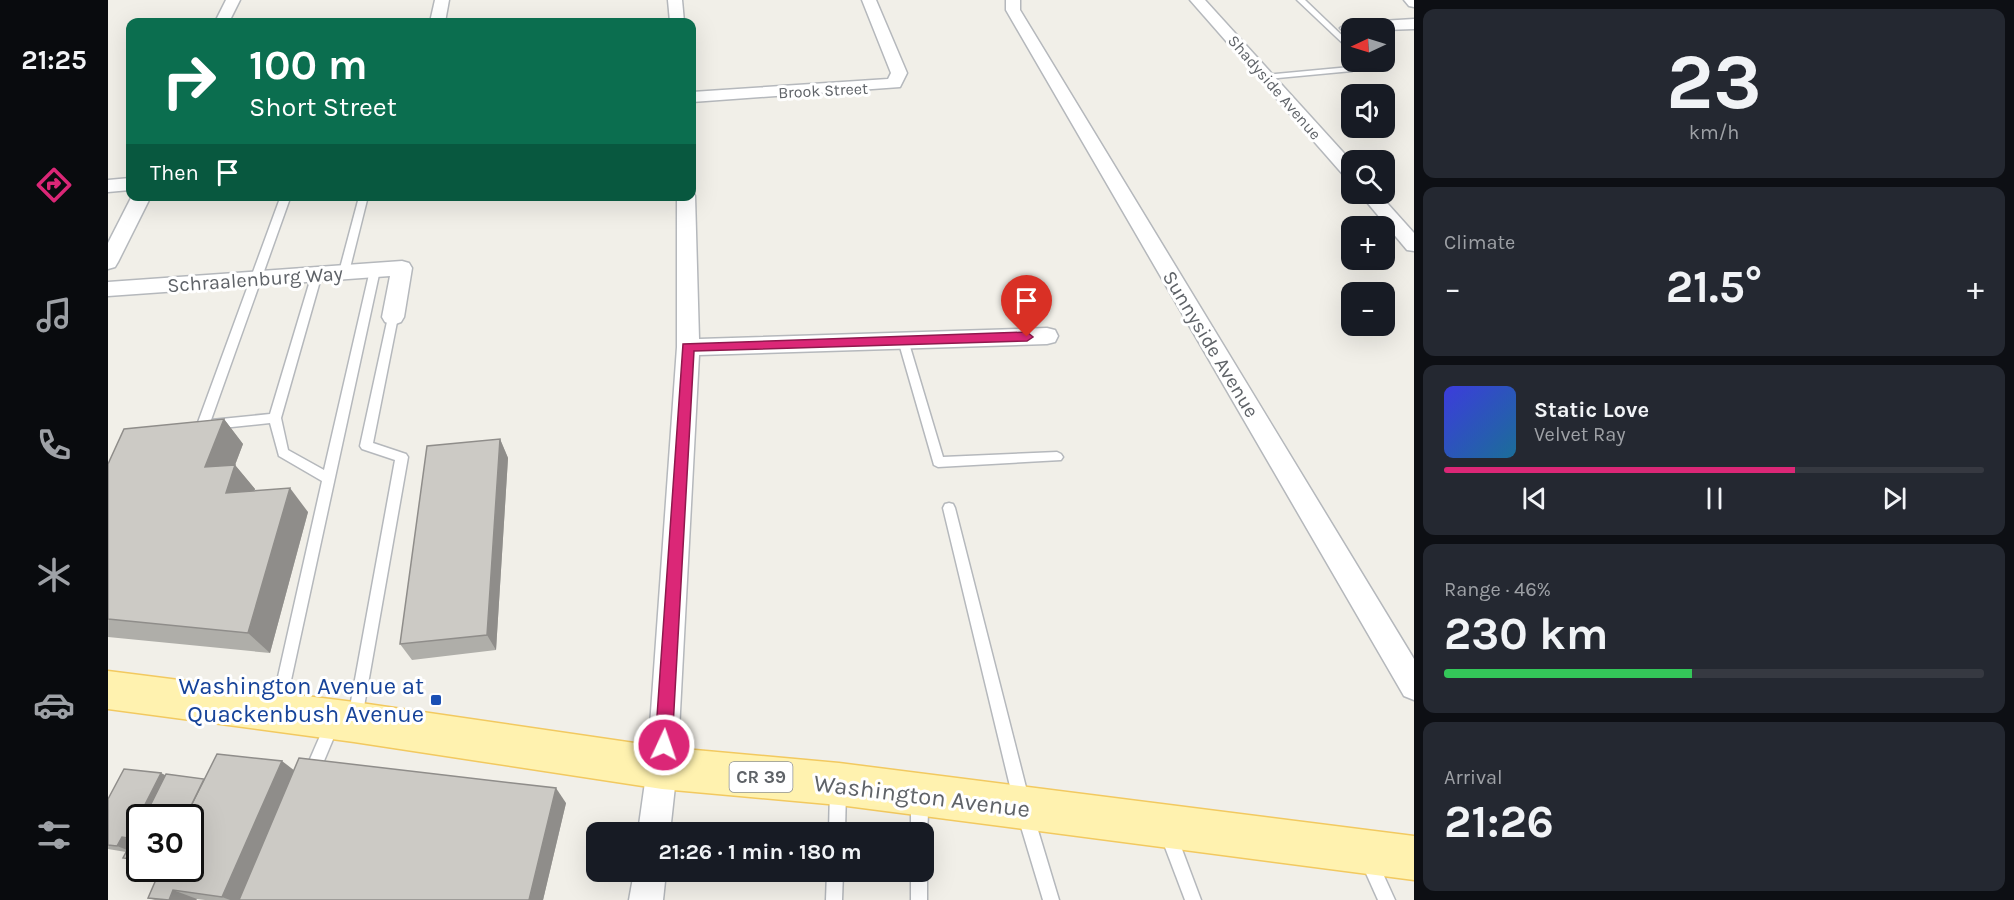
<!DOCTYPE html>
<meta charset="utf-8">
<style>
:root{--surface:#171b24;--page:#242831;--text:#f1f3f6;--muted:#9ea1a6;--line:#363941;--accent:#db2777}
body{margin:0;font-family:Karla,sans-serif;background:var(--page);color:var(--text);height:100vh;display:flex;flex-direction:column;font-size:22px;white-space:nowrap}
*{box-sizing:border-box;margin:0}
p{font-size:20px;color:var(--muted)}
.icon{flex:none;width:33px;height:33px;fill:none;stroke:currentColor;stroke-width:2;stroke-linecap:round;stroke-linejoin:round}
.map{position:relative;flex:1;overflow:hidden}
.panel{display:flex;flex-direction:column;gap:9px;padding:9px;background:#0d0f14;width:600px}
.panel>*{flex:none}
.guide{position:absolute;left:18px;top:18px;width:570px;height:183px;border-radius:12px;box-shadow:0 6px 24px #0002;background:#0b6e4f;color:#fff;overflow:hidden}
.needle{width:39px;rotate:266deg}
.tools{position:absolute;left:1233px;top:18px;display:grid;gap:12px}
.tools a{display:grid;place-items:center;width:54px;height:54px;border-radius:12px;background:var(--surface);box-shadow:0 6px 24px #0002;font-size:30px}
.speed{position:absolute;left:18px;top:804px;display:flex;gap:12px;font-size:30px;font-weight:700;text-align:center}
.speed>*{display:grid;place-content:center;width:78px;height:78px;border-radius:50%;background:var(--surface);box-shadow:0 6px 24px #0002;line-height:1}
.speed .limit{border:3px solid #111;border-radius:9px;background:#fff;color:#111}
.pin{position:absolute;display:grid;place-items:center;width:51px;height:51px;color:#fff;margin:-62px -26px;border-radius:50% 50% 50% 0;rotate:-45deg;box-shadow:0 0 6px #0007}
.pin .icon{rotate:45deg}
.me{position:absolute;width:66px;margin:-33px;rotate:3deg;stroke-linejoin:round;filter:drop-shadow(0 0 4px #0008)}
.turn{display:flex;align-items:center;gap:21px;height:126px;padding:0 24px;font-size:27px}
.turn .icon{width:78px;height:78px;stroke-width:2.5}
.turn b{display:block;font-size:42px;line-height:51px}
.then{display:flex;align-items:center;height:57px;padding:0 24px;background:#0003;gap:12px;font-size:22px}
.big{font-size:45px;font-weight:700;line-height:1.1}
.panel .card{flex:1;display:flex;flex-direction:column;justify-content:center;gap:9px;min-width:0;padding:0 21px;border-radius:12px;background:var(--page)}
.panel .dial{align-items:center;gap:0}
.dial b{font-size:78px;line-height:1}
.song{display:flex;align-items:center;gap:18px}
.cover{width:72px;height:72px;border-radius:9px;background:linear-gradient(135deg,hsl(240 70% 55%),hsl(200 70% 35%))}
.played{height:6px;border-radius:3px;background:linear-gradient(90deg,var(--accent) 65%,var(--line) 65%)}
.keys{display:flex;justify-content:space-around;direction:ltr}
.heat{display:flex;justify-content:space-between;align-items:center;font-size:33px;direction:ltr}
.charge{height:9px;border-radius:4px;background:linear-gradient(90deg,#34c759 46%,var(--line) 0)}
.trip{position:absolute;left:478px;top:822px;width:348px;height:60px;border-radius:12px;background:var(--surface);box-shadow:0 6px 24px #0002;font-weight:700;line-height:60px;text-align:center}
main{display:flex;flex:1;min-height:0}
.menu{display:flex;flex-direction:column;width:108px;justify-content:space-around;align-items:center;background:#090b0e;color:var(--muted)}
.menu .icon{width:42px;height:42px}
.menu .on{color:var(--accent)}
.menu b{font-size:27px;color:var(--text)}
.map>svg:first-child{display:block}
</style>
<main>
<nav class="menu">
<b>21:25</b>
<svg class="icon on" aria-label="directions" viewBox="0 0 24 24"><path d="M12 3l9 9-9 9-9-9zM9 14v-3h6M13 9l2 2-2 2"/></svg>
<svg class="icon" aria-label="music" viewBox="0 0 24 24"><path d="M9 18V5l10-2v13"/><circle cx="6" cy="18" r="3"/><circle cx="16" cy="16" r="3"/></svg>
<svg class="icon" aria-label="phone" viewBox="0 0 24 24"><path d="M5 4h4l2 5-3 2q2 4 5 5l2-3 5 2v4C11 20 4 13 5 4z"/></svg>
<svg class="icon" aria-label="climate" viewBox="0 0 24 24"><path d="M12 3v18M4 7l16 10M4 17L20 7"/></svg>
<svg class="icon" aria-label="car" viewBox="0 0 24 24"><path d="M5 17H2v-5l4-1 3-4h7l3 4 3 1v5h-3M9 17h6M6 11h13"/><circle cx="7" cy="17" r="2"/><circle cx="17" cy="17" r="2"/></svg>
<svg class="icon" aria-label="filters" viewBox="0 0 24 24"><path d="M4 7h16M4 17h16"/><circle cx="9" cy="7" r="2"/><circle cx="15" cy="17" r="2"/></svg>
</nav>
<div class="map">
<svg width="1306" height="900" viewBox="0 0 1306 900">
<rect width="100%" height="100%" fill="#f1efe8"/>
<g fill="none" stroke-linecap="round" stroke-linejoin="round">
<defs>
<g id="service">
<polygon points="1189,0 1197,0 1244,45 1244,52"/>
<polygon points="1248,62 1256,62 1257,65 1244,71 1158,79 1154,77 1158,75 1242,67 1249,64"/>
<polygon points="260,196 241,272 236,275 232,274 231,272 251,197"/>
<polygon points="176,198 181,201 103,420 162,414 204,274 205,272 213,272 214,274 173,418 180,450 216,470 262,270 267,267 272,270 177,708 175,713 170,715 165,713 163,708 214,481 171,456 162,423 95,430 89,425 171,201"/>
<polygon points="285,313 290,317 265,443 298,454 300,457 254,718 252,723 247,725 242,723 240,718 287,460 254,449 252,446 280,317"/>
<polygon points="795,336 800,340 835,457 949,452 953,454 955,457 953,460 830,467 826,465 790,340"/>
<polygon points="841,503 845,504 847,508 923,807 951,900 935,900 907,807 835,508 837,504"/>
<polygon points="224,718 229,720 231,725 208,780 203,783 198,780 195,775 219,720"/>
<polygon points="730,781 735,784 738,789 737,832 721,832 722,789 725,784"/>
<path d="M 811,793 L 817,795 C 821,806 821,828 816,838 L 816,832 L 803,832 L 803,801 L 805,795 Z"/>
<polygon points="1060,826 1066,828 1093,900 1077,900 1052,834 1054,828"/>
<polygon points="1260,852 1266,854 1287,900 1270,900 1252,860 1254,854"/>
<polygon points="816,866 819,872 819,900 803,900 803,872 816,872"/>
<polygon points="719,872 735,872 734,900 718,900"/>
</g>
<g id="minor">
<polygon points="118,0 132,0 121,22 107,22"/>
<polygon points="327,0 341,0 337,22 322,22"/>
<polygon points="560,0 574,0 576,22 562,22"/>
<polygon points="754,0 768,0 799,73 792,87 584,102 584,92 780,79 783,73"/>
<polygon points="898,0 912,0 912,10 1306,659 1306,700 1296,696 898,10"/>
<polygon points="1082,0 1097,0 1244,162 1244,179 1238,178"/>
<polygon points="1296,0 1306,0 1306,7 1301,6"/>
<polygon points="1306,19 1306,29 1276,30 1276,28 1244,28 1244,32 1235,31 1232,28 1240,23"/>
<polygon points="22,178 22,190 0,192 0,180"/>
<polygon points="585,192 587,196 591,339 939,328 947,330 950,336 947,342 939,344 591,355 569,768 562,832 530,832 539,768 569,347 569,196 584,196"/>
<polygon points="1252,194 1271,194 1306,233 1306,251 1299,250"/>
<polygon points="24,196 43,196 10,262 7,267 0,269 0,243"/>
<polygon points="294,261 301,263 304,268 296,317 293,322 285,325 277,322 274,317 282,276 0,296 0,282"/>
<polygon points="526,872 558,872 555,900 521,900"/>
</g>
<polygon id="primary" points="0,671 246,702 554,747 731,763 1306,836 1306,880 731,805 554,789 246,742 0,709"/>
</defs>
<!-- service casing -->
<use href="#service" stroke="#b5b8bc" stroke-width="3"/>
<!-- minor casing -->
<use href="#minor" stroke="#b5b8bc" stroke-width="3"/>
<!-- primary casing -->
<use href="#primary" stroke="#f2c960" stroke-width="3"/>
<!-- service -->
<use href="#service" fill="#fff" fill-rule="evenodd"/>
<!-- minor -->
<use href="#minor" fill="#fff" fill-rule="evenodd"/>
<!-- primary -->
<use href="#primary" fill="#fff2af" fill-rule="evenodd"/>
</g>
<!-- wall -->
<g fill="#afaea9">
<polygon points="116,419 135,444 127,465 147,489 146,491 200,512 162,653 0,637 0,464"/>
<polygon points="392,439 400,458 388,650 304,660 292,644"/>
<polygon points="186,770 458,803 435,900 97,900 89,899 88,900 47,900 40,898 82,868 32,818 32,864 15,858 18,852 0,849 0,799 53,773 57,775 96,779"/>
</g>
<!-- shaded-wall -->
<g fill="#8f8d8a">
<polygon points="116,419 135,444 127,465 147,489 138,517 97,467"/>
<polygon points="392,439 400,458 388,650 379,635"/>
<polygon points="182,488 200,512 162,653 140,633"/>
<polygon points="174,761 191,774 137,900 122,900 114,897"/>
<polygon points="53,773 68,782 50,818 32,818 32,842 20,838"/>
<polygon points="448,788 458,803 435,900 421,900"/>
<polygon points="14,837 31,844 27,853 9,846"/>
<polygon points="65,890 89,899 88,900 61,900"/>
</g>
<!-- building -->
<g fill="#cccac5" stroke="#8f8d8a" stroke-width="1.5">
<polygon points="116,419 97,467 127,465 118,493 182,488 140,633 0,619 0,464 16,429"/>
<polygon points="392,439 379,635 292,644 319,446"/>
<polygon points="109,754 174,761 114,897 65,890 61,900 40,898 53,868 82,868 82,818 77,818"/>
<polygon points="191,758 448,788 421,900 131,900"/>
<polygon points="16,769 53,773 20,838 14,837 9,846 0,845 0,799"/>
<polygon points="58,774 96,779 77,818 36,818"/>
<polygon points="32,826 32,860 15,858"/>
</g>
<!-- route -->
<polygon fill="#db2777" stroke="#8e194d" stroke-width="1.5" points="919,332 925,337 919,341 586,351 564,745 562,751 556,753 550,751 547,745 575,344"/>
<!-- markers -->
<rect fill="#1a4fb4" stroke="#fff" stroke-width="2" x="322" y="694" width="12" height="12" rx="3"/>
<g text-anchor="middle" stroke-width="6" stroke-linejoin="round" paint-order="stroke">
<!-- far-street labels -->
<g font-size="16" fill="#5f6368" stroke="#fff">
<text transform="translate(1167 87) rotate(49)" y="6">Shadyside Avenue</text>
<text transform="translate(715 90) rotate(-3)" y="6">Brook Street</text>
</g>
<!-- shield labels -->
<rect fill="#fff" stroke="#8f9295" stroke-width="1.5" x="621.5" y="762" width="63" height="30" rx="4.5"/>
<g font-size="18" font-weight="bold" fill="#5f6368">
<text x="653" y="783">CR 39</text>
</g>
<!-- street labels -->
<g font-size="20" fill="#5f6368" stroke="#fff">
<text transform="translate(147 279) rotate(-4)" y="7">Schraalenburg Way</text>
<text transform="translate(1103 344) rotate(59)" y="7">Sunnyside Avenue</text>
</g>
<!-- near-transit labels -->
<g font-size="24" fill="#164399" stroke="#fff" text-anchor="end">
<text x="316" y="694">Washington Avenue at<tspan x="316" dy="28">Quackenbush Avenue</tspan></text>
</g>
<!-- near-street labels -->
<g font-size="24" fill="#5f6368" stroke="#fff">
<text transform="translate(814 796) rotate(7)" y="8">Washington Avenue</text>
</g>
</g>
</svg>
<div class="tools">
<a><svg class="needle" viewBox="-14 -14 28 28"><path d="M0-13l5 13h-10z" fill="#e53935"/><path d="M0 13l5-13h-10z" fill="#9ea1a6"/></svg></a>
<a><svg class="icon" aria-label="sound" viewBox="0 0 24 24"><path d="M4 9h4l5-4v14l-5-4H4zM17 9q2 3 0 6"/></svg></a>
<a><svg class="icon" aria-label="search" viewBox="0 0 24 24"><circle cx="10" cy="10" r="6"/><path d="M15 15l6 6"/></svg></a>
<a>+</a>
<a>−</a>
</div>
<div class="speed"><div class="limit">30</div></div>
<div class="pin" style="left:919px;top:337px;background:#d93025"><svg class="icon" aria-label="arrive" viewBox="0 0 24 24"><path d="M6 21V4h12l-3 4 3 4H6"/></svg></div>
<svg class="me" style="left:556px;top:745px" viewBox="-20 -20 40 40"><circle r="17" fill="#db2777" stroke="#fff" stroke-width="3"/><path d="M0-11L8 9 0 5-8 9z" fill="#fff"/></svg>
<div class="trip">21:26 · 1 min · 180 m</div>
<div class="guide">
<div class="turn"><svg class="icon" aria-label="right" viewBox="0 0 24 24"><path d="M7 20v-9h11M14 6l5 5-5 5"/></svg><div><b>100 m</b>Short Street</div></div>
<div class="then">Then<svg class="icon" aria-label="arrive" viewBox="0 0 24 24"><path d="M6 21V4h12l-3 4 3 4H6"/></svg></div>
</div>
</div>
<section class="panel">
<div class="card dial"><b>23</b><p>km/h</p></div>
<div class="card"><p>Climate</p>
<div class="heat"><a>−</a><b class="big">21.5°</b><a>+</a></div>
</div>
<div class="card">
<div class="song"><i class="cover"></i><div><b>Static Love</b><p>Velvet Ray</p></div></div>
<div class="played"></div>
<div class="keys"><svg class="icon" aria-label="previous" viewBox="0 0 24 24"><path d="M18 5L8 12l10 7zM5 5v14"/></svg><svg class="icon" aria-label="pause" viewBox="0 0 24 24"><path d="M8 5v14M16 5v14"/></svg><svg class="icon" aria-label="next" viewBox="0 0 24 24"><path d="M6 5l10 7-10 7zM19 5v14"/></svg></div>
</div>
<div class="card"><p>Range · 46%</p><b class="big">230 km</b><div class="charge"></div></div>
<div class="card"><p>Arrival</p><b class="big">21:26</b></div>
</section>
</main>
